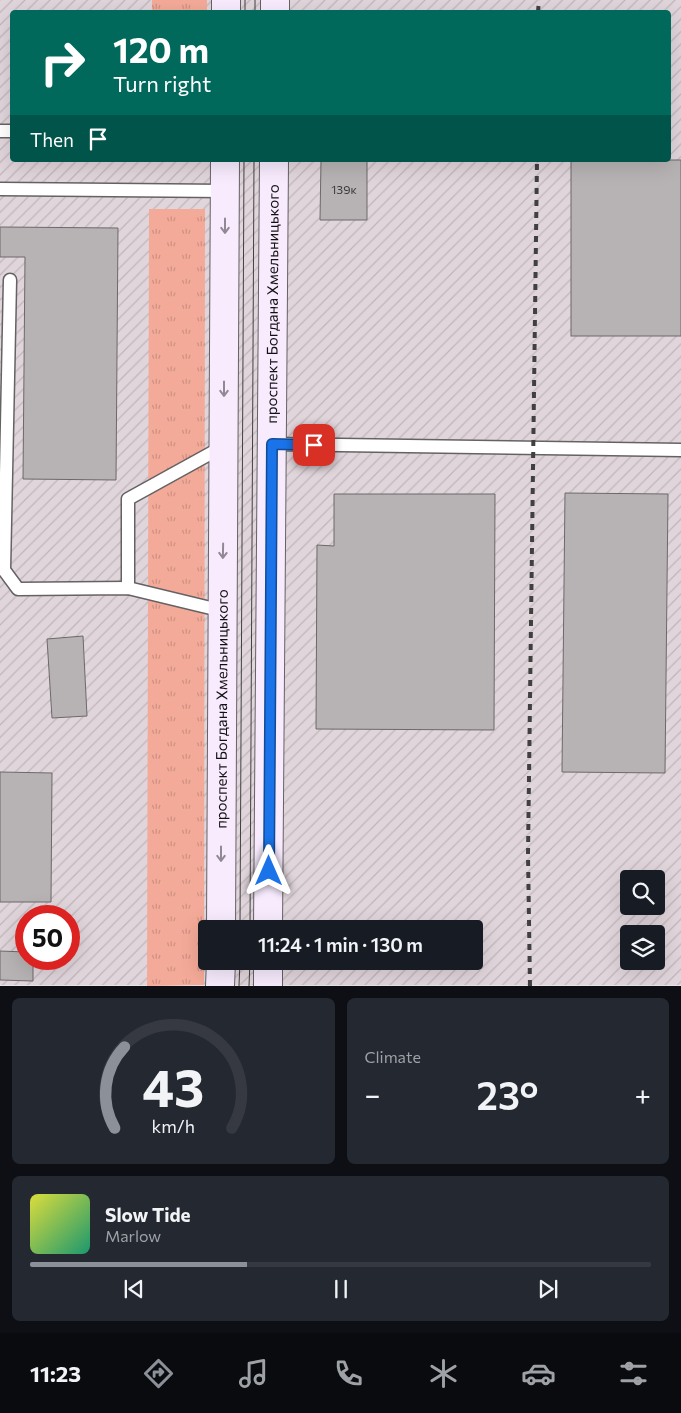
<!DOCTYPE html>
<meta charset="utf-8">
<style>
:root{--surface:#171b24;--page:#242831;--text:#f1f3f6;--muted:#9ea1a6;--line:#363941;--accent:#8c9099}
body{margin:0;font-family:Commissioner,sans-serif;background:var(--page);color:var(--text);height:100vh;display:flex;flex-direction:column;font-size:19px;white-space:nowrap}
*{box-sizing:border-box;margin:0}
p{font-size:16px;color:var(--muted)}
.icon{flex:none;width:28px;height:28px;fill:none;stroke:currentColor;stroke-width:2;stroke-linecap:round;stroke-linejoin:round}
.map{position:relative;height:986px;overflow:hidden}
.side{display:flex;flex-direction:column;gap:12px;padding:12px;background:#0d0f14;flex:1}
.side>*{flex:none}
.banner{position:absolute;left:10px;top:10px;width:661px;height:152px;border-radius:5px;box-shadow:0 5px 20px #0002;background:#00695c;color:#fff;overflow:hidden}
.buttons{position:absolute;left:620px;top:870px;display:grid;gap:10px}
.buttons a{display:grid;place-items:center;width:45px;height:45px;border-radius:5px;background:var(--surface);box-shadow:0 5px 20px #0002;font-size:25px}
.speed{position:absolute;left:15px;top:905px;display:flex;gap:10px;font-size:25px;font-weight:700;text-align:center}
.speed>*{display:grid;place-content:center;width:65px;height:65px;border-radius:50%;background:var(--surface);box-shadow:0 5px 20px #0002;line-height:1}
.speed .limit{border:8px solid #d22;background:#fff;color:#111}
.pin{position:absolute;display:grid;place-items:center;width:42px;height:42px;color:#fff;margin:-21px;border-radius:10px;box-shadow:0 2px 8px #0006}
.me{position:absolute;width:55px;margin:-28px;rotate:0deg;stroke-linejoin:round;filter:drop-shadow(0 0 4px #0008)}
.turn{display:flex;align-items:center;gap:18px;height:105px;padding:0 20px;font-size:22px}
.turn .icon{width:65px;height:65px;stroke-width:2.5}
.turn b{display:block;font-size:35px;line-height:42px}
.then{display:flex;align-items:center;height:48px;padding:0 20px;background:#0003;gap:10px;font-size:19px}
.big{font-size:38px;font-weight:600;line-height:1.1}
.side .widget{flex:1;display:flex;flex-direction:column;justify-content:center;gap:8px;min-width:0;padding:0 18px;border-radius:8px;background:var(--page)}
.side .dial{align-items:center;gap:0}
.dial svg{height:130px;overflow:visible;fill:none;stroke:var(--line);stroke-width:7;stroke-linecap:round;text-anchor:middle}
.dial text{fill:var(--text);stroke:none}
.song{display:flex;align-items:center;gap:15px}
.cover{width:60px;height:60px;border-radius:8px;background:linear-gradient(135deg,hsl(60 70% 55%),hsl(160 70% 35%))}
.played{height:5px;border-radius:2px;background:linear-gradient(90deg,var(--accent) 35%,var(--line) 35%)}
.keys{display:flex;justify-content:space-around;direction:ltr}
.heat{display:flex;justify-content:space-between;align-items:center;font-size:28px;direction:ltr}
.side .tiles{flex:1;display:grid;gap:12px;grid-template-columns:1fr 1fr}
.widget:last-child{grid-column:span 2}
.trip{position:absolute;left:198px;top:920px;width:285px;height:50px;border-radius:5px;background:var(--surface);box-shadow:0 5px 20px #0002;font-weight:600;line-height:50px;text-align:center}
.tab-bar{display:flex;height:80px;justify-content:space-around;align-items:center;background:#090b0e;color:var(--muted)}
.tab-bar .icon{width:35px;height:35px}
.tab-bar .current{color:var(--accent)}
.tab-bar b{font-size:22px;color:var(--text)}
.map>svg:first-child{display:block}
</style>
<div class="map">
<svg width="681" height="986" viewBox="0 0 681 986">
<defs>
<pattern id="industrial-furrows" width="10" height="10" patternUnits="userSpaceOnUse" patternTransform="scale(1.25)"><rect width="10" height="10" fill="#e0d5db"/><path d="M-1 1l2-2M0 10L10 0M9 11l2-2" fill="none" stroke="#bfb6bb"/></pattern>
<pattern id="grass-tufts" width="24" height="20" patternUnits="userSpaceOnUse" patternTransform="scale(1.25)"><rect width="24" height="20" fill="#f4aa98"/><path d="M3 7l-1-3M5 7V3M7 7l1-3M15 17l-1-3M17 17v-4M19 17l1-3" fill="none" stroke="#d09182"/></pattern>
</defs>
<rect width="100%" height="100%" fill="#e8e4e6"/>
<!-- industrial -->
<path fill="url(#industrial-furrows)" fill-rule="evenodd" d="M 0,0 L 681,0 L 681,985 L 0,985 ZM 12,12 L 669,12 L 669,160 L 12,160 ZM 629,879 L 656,879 L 656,906 L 629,906 ZM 26,916 L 69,916 L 69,959 L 26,959 ZM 206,929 L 474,929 L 474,961 L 206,961 ZM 629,934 L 656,934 L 656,961 L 629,961 Z"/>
<!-- grass -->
<g fill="url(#grass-tufts)">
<rect x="152" y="0" width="55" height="12"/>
<polygon points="149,209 205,209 204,985 147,986"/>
</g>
<!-- building -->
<g fill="#b7b3b4" stroke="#6d696a">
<polygon points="321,160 367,160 367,220 320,220"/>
<rect x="571" y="160" width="110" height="176"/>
<polygon points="0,227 118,228 116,480 23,479 25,257 0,257"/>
<polygon points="565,493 668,494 665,773 562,772"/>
<polygon points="334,494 495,494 494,730 316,729 317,545 334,546"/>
<polygon points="83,636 87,716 52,718 47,639"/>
<polygon points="0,772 52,773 51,902 0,902"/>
<polygon points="0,951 26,952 26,959 33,959 33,981 0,980"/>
</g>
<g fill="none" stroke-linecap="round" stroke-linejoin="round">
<defs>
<g id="lane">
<polyline points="0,131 12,131"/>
<polyline points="0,189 225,191"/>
<polyline points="10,280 4,570 18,589 128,588 223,611"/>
<polyline points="272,444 681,450"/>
<polyline points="128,588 128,499 224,446"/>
</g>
<g id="secondary">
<polyline points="226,12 226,0"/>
<polyline points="275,12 275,0"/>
<path id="s1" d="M 221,929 L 225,160"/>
<path id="s2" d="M 268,929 L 274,160"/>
<polyline points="220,986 221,961"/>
<polyline points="268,986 268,961"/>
</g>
</defs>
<!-- lane casing -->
<use href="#lane" stroke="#656264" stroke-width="15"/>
<!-- secondary casing -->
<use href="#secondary" stroke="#656264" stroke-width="30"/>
<!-- lane -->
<use href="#lane" stroke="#fff" stroke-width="12"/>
<!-- secondary -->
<use href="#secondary" stroke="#f7ebfd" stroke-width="28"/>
<!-- tram -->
<g stroke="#414041" stroke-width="1">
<polyline points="245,12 245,0"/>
<polyline points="255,12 255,0"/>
<polyline points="240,929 244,160"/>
<polyline points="250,929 254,160"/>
<polyline points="239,986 240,961"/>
<polyline points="249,986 250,961"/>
</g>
<!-- rail -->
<g stroke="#414041" stroke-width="4" stroke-dasharray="6 6" stroke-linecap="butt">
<polyline points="538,12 539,0"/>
<polyline points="530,986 528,854 537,160"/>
</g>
</g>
<!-- one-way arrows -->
<defs><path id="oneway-shaft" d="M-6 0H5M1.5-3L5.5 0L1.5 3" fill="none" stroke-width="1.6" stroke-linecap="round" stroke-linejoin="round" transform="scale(1.25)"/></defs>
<g stroke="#908993">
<use href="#oneway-shaft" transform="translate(225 226) rotate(90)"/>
<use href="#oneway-shaft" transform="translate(224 389) rotate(90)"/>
<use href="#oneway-shaft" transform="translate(223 551) rotate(91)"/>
<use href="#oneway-shaft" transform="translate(221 854) rotate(90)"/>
</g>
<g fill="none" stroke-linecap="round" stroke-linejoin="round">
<defs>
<polyline id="route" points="269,871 272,444 314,445"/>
</defs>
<!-- route casing -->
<use href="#route" stroke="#114b97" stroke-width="12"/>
<!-- route -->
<use href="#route" stroke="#1a73e8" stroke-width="9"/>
</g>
<g text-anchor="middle" stroke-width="4" stroke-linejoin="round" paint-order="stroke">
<!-- number labels -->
<g font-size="12" fill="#3b3a3a">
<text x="344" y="194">139к</text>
</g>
<!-- street labels -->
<g font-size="15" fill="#121112" stroke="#f5f1f3">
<text dy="5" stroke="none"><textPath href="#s2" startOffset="625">проспект Богдана Хмельницького</textPath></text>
<text dy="5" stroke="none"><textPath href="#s1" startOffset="220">проспект Богдана Хмельницького</textPath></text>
</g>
</g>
</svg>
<div class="buttons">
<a><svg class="icon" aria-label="search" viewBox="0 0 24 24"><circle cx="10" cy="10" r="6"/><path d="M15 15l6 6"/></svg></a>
<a><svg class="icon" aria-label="layers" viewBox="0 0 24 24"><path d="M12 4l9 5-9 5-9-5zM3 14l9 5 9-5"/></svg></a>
</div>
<div class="speed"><div class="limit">50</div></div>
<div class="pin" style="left:314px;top:445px;background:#d93025"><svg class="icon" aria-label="arrive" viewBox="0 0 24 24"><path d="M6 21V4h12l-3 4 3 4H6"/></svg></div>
<svg class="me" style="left:269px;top:871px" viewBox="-20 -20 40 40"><path d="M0-17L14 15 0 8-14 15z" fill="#1a73e8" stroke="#fff" stroke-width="4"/></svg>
<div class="trip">11:24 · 1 min · 130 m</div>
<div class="banner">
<div class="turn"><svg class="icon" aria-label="right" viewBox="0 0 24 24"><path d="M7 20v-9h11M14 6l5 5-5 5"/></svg><div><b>120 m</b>Turn right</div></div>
<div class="then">Then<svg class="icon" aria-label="arrive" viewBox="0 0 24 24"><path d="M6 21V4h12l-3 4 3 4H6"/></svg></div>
</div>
</div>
<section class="side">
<div class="tiles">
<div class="widget dial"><svg viewBox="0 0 100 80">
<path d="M14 69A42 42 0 1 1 86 69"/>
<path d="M14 69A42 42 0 0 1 20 19" stroke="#8c9099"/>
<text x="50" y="56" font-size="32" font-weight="700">43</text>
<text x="50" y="72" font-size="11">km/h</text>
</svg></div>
<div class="widget"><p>Climate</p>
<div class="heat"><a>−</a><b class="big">23°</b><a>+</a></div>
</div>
<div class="widget">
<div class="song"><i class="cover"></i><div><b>Slow Tide</b><p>Marlow</p></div></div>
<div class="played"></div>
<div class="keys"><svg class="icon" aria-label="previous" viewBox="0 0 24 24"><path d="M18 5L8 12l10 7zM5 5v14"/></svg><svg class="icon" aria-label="pause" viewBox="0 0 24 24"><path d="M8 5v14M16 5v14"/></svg><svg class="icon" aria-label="next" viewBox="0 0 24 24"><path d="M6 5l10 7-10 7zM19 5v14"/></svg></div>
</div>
</div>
</section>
<nav class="tab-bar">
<b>11:23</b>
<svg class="icon current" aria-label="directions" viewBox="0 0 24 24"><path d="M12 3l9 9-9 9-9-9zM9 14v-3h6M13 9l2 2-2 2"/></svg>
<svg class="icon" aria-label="music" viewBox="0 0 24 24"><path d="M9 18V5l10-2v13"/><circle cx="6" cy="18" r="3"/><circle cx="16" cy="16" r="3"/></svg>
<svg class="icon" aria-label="phone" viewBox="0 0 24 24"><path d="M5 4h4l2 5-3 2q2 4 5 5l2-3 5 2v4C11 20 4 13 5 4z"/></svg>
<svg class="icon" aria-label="climate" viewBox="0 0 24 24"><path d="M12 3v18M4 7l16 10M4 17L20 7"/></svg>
<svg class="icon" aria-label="car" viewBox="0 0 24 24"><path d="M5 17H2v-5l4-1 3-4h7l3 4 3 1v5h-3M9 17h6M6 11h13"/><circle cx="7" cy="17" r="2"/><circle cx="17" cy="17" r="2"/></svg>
<svg class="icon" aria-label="filters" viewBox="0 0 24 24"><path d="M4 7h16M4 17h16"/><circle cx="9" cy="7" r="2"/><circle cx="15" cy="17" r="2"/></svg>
</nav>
